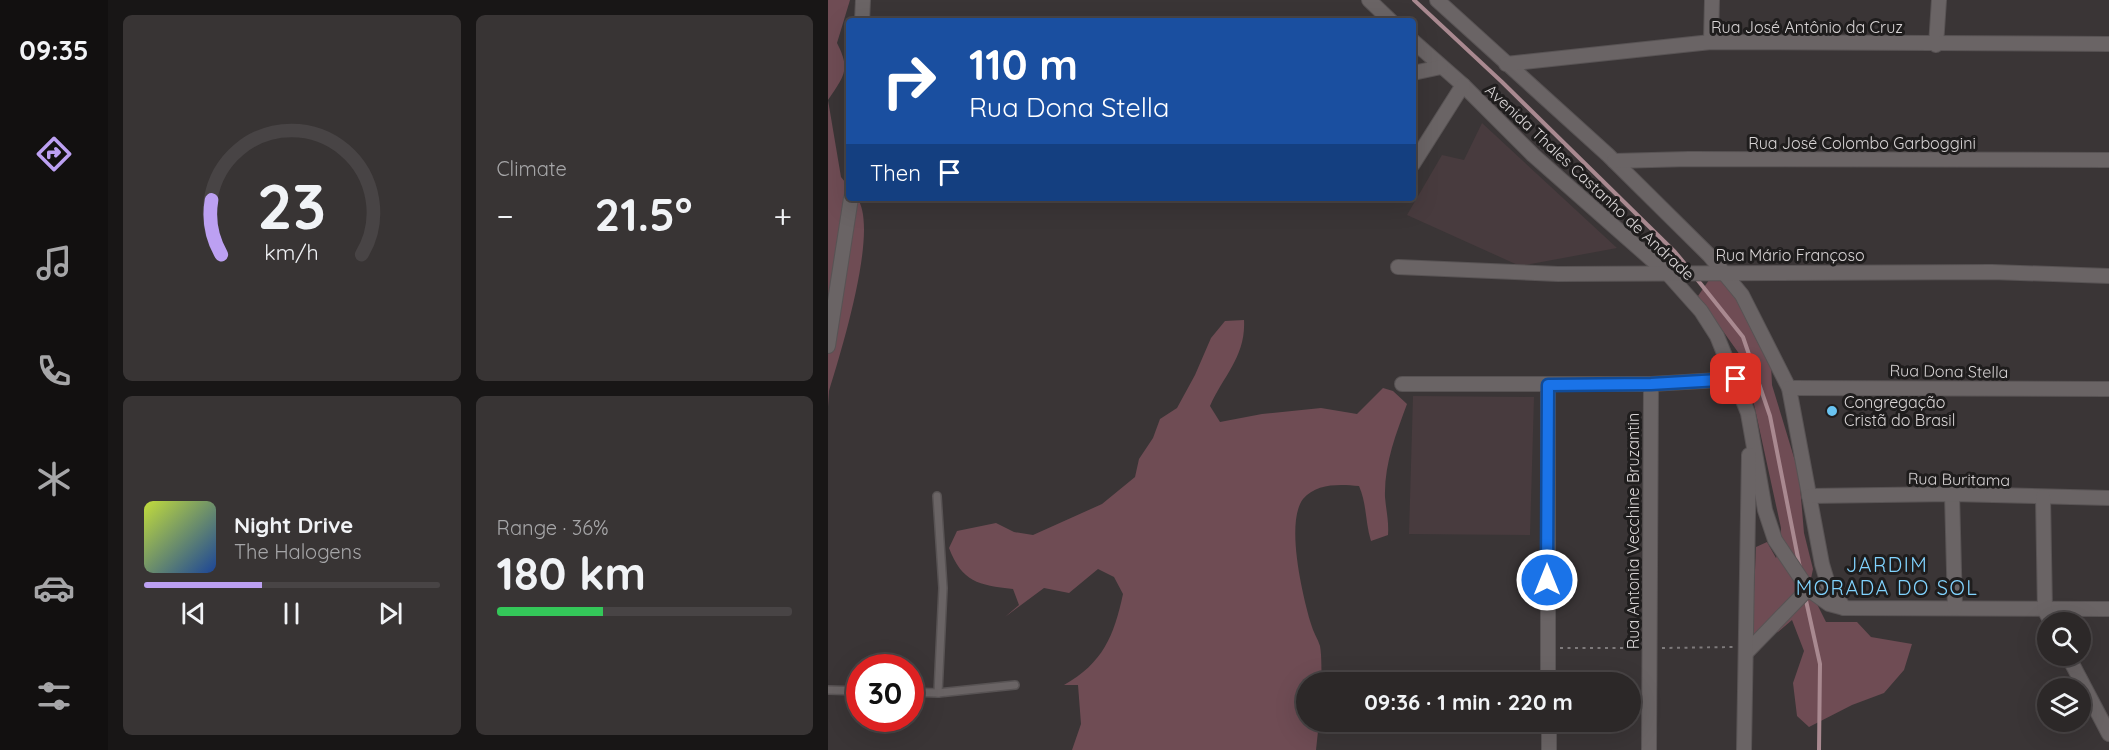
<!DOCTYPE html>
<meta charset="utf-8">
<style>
:root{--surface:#2c2828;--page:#383434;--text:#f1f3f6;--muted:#a6a6a8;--line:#484445;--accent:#bca0f2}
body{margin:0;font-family:Quicksand,sans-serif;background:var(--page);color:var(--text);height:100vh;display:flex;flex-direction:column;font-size:22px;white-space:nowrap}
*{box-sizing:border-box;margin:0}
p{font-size:20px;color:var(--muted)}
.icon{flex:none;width:33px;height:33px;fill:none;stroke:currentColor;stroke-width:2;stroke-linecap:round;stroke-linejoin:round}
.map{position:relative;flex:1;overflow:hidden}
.details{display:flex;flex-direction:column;gap:15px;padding:15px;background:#181616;width:720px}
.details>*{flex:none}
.guide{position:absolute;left:18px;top:18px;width:570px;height:183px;border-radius:6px;box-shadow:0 6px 24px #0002,0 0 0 2px var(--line);background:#1a4fa0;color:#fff;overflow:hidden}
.tools{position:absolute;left:1209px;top:612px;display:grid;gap:12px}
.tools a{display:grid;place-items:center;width:54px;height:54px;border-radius:50%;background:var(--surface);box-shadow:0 6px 24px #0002,0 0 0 2px var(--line);font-size:30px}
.speed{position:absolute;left:18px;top:654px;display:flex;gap:12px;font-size:30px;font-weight:700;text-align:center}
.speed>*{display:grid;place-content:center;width:78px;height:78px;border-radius:50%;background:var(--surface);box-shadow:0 6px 24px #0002,0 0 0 2px var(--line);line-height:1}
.speed .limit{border:9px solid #d22;background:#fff;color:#111}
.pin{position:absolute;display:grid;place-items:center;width:51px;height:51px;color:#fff;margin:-26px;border-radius:12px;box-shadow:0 3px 9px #0006}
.me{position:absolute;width:66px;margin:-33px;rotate:0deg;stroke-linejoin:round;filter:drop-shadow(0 0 4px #0008)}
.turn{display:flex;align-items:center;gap:21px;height:126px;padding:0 24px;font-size:27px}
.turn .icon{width:78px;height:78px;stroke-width:2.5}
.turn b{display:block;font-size:42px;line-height:51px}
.then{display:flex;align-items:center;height:57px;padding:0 24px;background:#0003;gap:12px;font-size:22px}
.big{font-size:45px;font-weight:800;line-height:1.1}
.details .tile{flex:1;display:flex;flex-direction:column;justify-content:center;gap:9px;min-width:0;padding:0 21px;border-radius:9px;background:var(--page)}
.details .dial{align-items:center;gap:0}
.dial svg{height:156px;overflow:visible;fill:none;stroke:var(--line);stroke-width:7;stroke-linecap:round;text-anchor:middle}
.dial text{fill:var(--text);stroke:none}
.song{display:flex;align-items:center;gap:18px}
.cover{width:72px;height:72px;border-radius:9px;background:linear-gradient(135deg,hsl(70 70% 55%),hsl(220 70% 35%))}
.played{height:6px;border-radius:3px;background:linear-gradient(90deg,var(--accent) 40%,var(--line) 40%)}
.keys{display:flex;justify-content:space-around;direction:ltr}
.heat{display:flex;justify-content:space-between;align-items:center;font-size:33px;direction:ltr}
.charge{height:9px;border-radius:4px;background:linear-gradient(90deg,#34c759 36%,var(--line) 0)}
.details .tiles{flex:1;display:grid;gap:15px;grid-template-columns:repeat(2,1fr)}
.trip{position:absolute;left:468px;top:672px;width:345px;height:60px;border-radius:30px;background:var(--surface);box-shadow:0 6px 24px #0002,0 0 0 2px var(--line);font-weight:800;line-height:60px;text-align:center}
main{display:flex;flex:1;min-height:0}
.tab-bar{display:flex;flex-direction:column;width:108px;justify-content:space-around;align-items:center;background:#121010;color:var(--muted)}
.tab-bar .icon{width:42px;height:42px}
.tab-bar .on{color:var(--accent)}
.tab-bar b{font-size:27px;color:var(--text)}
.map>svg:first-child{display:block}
</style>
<main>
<nav class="tab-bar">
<b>09:35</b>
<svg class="icon on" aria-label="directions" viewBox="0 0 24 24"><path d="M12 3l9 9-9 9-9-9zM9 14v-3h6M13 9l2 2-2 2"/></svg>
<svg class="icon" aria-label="music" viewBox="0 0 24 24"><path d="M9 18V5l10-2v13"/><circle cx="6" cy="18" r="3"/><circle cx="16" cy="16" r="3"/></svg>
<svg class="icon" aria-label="phone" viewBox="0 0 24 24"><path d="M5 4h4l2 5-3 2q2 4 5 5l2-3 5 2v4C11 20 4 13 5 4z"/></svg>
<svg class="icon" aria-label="climate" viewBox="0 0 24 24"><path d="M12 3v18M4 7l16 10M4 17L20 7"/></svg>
<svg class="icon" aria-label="car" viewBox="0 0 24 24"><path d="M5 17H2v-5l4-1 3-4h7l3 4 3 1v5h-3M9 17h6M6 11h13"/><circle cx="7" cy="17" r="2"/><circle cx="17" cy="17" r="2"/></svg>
<svg class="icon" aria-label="filters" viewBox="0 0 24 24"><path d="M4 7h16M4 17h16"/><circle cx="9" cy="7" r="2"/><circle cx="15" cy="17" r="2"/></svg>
</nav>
<section class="details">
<div class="tiles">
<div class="tile dial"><svg viewBox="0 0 100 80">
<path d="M14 69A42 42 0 1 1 86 69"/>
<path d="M14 69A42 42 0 0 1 9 41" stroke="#bca0f2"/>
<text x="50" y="56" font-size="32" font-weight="700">23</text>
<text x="50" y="72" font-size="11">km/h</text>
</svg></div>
<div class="tile"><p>Climate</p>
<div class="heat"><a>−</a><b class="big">21.5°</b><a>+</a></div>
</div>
<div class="tile">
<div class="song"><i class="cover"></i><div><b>Night Drive</b><p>The Halogens</p></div></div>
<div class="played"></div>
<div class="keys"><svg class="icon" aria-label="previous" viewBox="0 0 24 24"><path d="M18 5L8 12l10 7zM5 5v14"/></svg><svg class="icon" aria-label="pause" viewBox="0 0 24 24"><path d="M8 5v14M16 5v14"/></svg><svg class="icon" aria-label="next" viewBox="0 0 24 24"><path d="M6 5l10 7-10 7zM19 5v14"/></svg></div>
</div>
<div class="tile"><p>Range · 36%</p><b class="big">180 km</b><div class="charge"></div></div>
</div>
</section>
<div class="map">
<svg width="1281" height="750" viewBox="0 0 1281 750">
<rect width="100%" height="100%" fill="#3a3536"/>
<!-- built -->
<g fill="#483b3e">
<polygon points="654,123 789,248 692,266 579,215 614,155 636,160"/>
<polygon points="585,396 706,397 702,535 581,534"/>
</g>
<!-- green -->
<g fill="#6f4c54">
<path d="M 0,0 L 22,0 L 9,43 C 23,70 16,76 0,100 L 13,177 L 21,187 L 21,198 L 29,198 C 52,228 12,355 1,391 L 0,407 Z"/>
<polygon points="891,277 908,295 918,319 934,342 943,364 944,385 971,474 976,533 985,569 981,588 998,622 1029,622 1043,637 1084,644 1076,670 1056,693 1024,705 981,727 969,716 965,683 976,651 964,620 950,632 931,636 930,630 924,637 928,547 939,542 948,558 952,548 953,528 919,372 912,355 870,296 881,280"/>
<path d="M 416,320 C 418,356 396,375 382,406 L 392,422 L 434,414 L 493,408 L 529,414 L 555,388 L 565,391 L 579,404 C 568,434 556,464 557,497 C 558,510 561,521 560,535 L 543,541 C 537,522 539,504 531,486 C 512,484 488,483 475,499 C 457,523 475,597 483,624 C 485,632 490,639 492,646 C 494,657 493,671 494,682 L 478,682 L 478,722 L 491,722 L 488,750 L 244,750 L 253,724 L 250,685 L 236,685 C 275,663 286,636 295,594 L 286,577 L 270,569 L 241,593 L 216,588 L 177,617 L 191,605 L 185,589 C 150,585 134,582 121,548 L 129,531 L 168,523 L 186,532 L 205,535 L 274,504 L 307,477 L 311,459 L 325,438 L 332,419 L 349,408 L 367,375 L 383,338 L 397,321 Z"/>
</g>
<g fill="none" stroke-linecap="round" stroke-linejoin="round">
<!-- stream -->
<g stroke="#a98990" stroke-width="4">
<polyline points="586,0 674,82 847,252 862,270"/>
<polyline points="868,278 915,337 942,416 972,568"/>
<polyline points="977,596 992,664 991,750"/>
</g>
<defs>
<g id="lane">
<polyline points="109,496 115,588 110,693"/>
<polyline points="0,690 32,691"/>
<polyline points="82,692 110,693 187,685"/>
</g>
<g id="street">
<polyline points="541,0 563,21"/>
<polyline points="609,0 780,155 881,255 914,295 961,388 994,564 1000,584 1016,608"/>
<polyline points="34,21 35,0"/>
<polyline points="585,41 635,85 705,155 840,274 873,311 889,336 920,413 937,510 947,540 980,589 1001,604 1016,608 1281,609"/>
<polyline points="883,42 884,0"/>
<polyline points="1108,45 1111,0"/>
<polyline points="678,64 883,42 1281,44"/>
<polyline points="585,73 613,67"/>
<polyline points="786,161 861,159 1281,160"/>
<polyline points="585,164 635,85"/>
<polyline points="570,267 730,274 1164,272 1281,276"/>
<polyline points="0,346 23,198"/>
<polyline points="574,384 823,384 908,379"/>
<polyline points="720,385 720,682"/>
<polyline points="961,388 1281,389"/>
<polyline points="1124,494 1127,608"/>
<polyline points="981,496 1124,494 1281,498"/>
<polyline points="1215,497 1217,611 1223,622"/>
<polyline points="918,653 980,589"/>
<polyline points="1240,656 1281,734"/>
<polyline points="721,722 721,750"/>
<polyline points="821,750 823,384"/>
<polyline points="916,750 921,455"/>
</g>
</defs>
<!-- lane casing -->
<use href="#lane" stroke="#585354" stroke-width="10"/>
<!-- street casing -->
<use href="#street" stroke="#585354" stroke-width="16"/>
<!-- path -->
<g stroke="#7e7a7b" stroke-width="2" stroke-dasharray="3 4.5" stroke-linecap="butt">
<polyline points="732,648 810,648"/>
<polyline points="834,648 906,647"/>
</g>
<!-- lane -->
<use href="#lane" stroke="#6a6465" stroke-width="7"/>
<!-- street -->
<use href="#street" stroke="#6a6465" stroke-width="14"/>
</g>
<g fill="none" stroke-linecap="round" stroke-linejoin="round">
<defs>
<polyline id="route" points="719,580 720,385 823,384 908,379"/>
</defs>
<!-- route casing -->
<use href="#route" stroke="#114b97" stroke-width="15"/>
<!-- route -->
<use href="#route" stroke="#1a73e8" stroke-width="10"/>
</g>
<!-- markers -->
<circle fill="#69c3f1" stroke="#1f1d1d" stroke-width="2" cx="1004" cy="411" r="6"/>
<g text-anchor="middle" stroke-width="6" stroke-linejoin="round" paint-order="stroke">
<!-- street labels -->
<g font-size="16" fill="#d8d4d5" stroke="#1f1d1d">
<text x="979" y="33">Rua José Antônio da Cruz</text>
<text x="1034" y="149">Rua José Colombo Garboggini</text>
<text transform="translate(762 182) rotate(43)" y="6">Avenida Thales Castanho de Andrade</text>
<text x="962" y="261">Rua Mário Françoso</text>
<text transform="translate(1121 371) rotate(1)" y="6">Rua Dona Stella</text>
<text transform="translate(1131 479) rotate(1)" y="6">Rua Buritama</text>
<text transform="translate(805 531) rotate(-90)" y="6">Rua Antonia Vecchine Bruzantin</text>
</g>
<!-- poi labels -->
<g font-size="16" fill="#d8d4d5" stroke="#1f1d1d" text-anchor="start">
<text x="1016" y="408">Congregação<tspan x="1016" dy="18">Cristã do Brasil</tspan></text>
</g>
<!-- quarter labels -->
<g font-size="20" letter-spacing="1.5" fill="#81d3fe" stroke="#1f1d1d">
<text x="1059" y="572">JARDIM<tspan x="1059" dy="23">MORADA DO SOL</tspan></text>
</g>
</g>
</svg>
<div class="tools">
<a><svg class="icon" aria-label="search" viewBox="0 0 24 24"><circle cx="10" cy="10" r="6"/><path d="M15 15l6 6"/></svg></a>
<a><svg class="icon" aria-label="layers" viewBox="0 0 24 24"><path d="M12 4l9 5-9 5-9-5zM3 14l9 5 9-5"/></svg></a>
</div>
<div class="speed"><div class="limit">30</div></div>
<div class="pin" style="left:908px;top:379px;background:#d93025"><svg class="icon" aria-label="arrive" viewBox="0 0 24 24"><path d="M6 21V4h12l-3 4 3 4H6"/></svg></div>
<svg class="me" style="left:719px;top:580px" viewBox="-20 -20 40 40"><circle r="17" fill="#1a73e8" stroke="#fff" stroke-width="3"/><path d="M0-11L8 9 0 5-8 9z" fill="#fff"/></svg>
<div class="trip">09:36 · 1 min · 220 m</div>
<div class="guide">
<div class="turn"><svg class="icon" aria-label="right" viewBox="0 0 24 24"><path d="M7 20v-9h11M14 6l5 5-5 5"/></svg><div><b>110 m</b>Rua Dona Stella</div></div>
<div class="then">Then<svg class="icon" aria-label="arrive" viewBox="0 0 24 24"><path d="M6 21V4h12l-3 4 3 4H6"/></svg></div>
</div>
</div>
</main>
